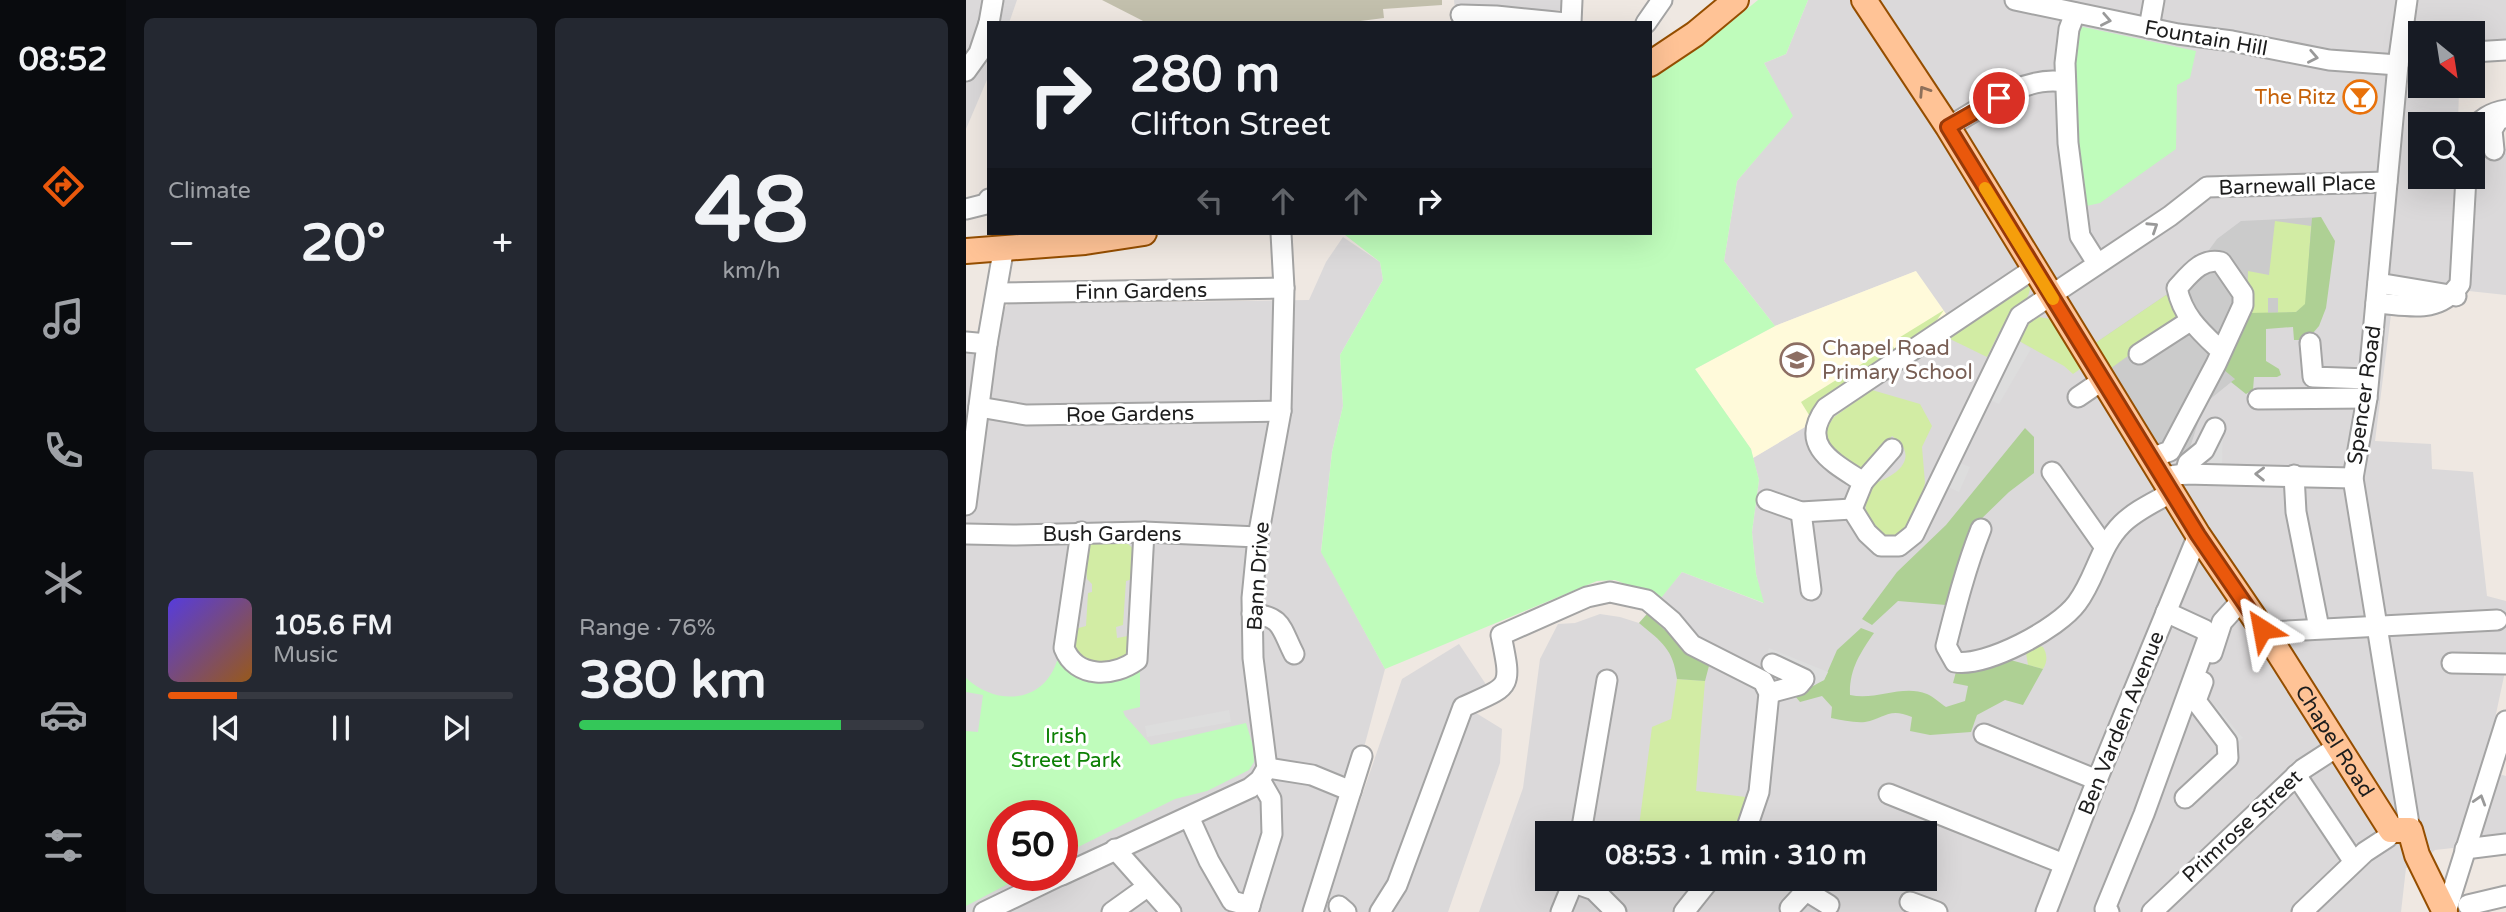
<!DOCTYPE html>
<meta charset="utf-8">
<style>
:root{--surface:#171b24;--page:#242831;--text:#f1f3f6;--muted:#9ea1a6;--line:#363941;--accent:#ea580c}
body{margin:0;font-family:"Varela Round",sans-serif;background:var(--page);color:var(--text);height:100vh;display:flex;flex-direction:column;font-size:26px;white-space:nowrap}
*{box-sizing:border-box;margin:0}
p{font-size:23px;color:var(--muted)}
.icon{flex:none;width:38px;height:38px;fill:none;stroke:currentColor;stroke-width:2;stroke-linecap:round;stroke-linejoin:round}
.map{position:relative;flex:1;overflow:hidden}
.panel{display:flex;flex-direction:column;gap:18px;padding:18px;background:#0d0f14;width:840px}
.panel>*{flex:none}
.top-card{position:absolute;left:21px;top:21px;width:665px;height:214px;border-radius:0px;box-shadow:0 7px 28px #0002;background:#171b24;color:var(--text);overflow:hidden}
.needle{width:46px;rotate:150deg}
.fabs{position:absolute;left:1442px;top:21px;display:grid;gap:14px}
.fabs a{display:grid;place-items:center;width:77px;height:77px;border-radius:0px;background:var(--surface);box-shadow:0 7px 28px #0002;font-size:35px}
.speed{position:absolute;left:21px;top:800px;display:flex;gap:14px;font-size:35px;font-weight:700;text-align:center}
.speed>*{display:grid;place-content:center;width:91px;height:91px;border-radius:50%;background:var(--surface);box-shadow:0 7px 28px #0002;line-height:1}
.speed .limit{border:10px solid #d22;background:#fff;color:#111}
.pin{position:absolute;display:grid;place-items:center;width:60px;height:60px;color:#fff;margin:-30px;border:4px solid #fff;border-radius:50%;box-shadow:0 2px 7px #0007}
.me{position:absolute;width:77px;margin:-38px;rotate:326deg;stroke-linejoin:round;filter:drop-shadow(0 0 5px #0008)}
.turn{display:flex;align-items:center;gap:24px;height:147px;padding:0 28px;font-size:32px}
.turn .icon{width:91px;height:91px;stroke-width:2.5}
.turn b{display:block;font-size:49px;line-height:60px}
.lanes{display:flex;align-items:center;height:66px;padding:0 28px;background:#0003;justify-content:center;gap:35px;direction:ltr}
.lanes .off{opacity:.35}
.big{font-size:52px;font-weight:700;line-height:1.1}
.panel .widget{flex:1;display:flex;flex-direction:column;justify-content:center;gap:10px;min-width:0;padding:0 24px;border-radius:10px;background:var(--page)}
.panel .dial{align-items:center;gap:0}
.dial b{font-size:91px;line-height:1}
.song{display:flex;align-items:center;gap:21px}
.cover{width:84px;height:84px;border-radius:10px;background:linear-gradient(135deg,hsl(250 70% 55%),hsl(30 70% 35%))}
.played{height:7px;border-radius:4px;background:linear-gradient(90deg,var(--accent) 20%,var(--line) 20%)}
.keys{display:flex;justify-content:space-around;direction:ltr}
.heat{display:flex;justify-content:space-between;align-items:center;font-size:38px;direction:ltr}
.charge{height:10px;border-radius:5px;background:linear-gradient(90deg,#34c759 76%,var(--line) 0)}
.panel .tiles{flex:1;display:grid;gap:18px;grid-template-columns:repeat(2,1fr)}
.trip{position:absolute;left:569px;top:821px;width:402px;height:70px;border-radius:0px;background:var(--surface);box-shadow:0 7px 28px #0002;font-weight:700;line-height:70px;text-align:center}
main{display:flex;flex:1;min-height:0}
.dock{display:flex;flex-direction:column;width:126px;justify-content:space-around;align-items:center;background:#090b0e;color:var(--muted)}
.dock .icon{width:49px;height:49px}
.dock .current{color:var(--accent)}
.dock b{font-size:32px;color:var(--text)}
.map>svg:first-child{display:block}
</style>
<main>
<nav class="dock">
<b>08:52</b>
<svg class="icon current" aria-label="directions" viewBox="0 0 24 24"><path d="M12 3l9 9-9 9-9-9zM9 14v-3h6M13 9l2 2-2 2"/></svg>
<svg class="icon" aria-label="music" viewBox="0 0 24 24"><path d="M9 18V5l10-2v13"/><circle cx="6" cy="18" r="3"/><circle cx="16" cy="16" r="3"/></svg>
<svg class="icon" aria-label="phone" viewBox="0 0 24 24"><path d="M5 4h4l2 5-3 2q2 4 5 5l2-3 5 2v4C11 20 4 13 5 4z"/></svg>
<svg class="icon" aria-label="climate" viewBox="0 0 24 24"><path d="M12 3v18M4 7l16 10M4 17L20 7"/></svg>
<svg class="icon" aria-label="car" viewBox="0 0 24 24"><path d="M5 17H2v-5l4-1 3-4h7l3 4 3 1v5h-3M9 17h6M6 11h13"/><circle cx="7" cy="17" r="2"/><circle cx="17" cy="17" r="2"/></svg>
<svg class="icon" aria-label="filters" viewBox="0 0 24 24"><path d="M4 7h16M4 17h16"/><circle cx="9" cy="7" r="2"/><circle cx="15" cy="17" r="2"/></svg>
</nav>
<section class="panel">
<div class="tiles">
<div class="widget"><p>Climate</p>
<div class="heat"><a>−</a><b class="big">20°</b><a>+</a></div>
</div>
<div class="widget dial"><b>48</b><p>km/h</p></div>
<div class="widget">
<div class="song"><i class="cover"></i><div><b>105.6 FM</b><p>Music</p></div></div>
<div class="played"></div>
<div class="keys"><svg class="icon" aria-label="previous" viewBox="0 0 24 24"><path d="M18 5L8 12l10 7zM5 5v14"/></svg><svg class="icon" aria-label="pause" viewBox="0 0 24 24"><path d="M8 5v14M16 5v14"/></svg><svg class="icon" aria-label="next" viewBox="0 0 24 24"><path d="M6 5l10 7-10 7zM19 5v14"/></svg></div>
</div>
<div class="widget"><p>Range · 76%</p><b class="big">380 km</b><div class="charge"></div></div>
</div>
</section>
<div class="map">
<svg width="1540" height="912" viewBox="0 0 1540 912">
<rect width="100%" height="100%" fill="#efe8e2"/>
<!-- residential -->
<g fill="#dbd9da" fill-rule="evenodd">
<polygon points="0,0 51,0 43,23 23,23 23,75 0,129"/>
<polygon points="488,0 598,0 597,10 489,10"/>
<path d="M 842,0 L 1540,0 L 1540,46 L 1507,48 L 1507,33 L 1454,33 L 1454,50 L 1430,51 L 1423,85 L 1493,89 L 1492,124 L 1454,124 L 1454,177 L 1507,177 L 1507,145 L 1540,149 L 1540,295 L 1429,283 L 1409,441 L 1465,444 L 1466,469 L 1507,472 L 1521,596 L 1540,601 L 1540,667 L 1518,770 L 1540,776 L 1540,842 L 1469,850 L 1454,863 L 1440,868 L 1435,912 L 513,912 L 557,788 L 574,659 L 592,624 L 609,623 L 634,614 L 654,617 L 673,623 L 716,572 L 797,603 L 790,574 L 786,532 L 793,480 L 787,458 L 839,427 L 843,415 L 950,271 L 809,326 L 758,261 L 771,181 L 826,116 L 798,63 L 820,54 ZM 581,833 L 959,833 L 959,878 L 581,878 Z"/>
<path d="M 377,237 L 414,262 L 417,280 L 374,355 L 377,406 L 366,452 L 355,551 L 419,669 L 354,912 L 0,912 L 0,347 L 30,351 L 36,311 L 42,304 L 343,300 L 360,262 ZM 37,816 L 96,816 L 96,875 L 37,875 Z"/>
<polygon points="493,644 521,686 503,696 510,713 536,729 534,763 482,912 356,912 436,679"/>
</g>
<!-- education -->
<polygon fill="#fffada" points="950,271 983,318 857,399 843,415 839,427 787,458 785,449 729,369 809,326"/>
<!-- religious -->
<polygon fill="#cbcbcb" points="1355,217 1330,312 1281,313 1269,379 1238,404 1222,454 1217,458 1208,458 1197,466 1125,346 1200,295 1243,250 1251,239 1275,221"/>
<!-- construction -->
<polygon fill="#c3c0ad" points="136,0 476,0 476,5 417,9 418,18 379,23 181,23"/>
<!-- grass -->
<g fill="#d2eca4">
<polygon points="1309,221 1345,226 1340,304 1330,312 1312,313 1312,298 1302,298 1302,314 1281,313 1282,271 1303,275"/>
<path d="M 1064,280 C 1066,304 1051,305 1040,322 C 1032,332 1027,346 1021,357 L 984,339 L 998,325 Z"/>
<polygon points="1200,295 1213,311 1212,320 1141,371 1125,346"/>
<polygon points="978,310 963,331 937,346 931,339"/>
<polygon points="1073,317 1090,320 1117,367 1107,374 1098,366 1053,341 1064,322"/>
<polygon points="926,345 930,351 857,399 843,415 835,402"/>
<path d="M 906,390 L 954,404 L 966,426 L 956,447 L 959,483 L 957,490 L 961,498 L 936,536 L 919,539 C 899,527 893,502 908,483 C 932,476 955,456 926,436 L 899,471 L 863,447 L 858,431 L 868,417 Z"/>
<polygon points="136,541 161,543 173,554 170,578 160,581 157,625 150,627 151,638 167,635 167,650 156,663 113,664 105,644 109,629 120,626 122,593 126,592 126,584 121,579 118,548 124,543"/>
<path d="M 1071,645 L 1077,647 C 1081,654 1082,661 1077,669 L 1062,665 L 1060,653 Z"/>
<polygon points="711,679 739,681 730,791 780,797 773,821 767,833 689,833 673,826 686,727 705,719"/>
</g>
<!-- forest -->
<g fill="#aed094">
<polygon points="1355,217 1369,241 1360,308 1353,326 1341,340 1328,340 1327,327 1300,329 1300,361 1313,369 1315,375 1311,377 1288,377 1287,390 1280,394 1265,382 1269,379 1258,370 1258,361 1281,313 1330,312 1339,304 1346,218"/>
<polygon points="1059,428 1068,437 1068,473 1043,492 1011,523 980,605 932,601 906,625 896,619 931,572 980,525"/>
<path d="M 681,614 L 723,652 L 744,662 L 739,681 L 711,679 C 707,649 696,642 673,623 Z"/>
<path d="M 895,628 L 908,633 C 894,653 883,670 884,695 C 910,701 936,684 961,694 C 968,697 974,703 980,707 L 999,701 L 1002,686 L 987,683 L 991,668 L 1041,659 L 1077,669 L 1057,705 L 1039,700 L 1011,715 L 1005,732 L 964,735 L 944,731 L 946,717 C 923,707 919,718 899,722 C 888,723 876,720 865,718 L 866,707 L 856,696 L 834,702 L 829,696 L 858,680 L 871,650 Z"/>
</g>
<!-- park -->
<g fill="#bffcbb">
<polygon points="792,0 842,0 820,54 798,63 827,116 771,181 758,261 809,326 729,369 785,449 793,480 786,532 790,574 798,603 716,572 695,598 649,580 631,581 419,669 355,552 366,452 377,406 374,355 417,280 414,262 379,235 381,233 684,233 684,79 764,23"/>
<polygon points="1117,27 1230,51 1224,78 1211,85 1210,149 1134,203 1116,207 1108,128 1106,34"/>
<path d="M 97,660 L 112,677 L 131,678 L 171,670 L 174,672 L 174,707 L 157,711 L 159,716 L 185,745 L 280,723 L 287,746 L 288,762 L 283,770 L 241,791 L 209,799 L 96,855 L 96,816 L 37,816 L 37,875 L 59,875 L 0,906 L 0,731 L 12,732 L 17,695 L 0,692 L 0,678 C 30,706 77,704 91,661 Z"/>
</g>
<!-- parking -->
<g fill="#ddd">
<polygon points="1053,341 1065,349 1033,404 1024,400"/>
<polygon points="1246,418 1257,418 1256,468 1244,467"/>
<polygon points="994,463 1004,467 993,492 982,487"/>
<polygon points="803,648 862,672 858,680 840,688 797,668"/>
<polygon points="1250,706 1277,738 1268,746 1241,713"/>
<polygon points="263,710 265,722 181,737 179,726"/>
</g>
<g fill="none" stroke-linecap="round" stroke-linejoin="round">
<defs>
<g id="minor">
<polyline points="1049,0 1212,34 1266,41 1363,60 1432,65"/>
<polyline points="1441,0 1432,65 1401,398 1387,478 1444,830"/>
<polyline points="1109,13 1103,29 1099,63 1102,143 1114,236 1131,263"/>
<polyline points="495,15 530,16 600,23"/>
<polyline points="23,23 27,0"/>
<polyline points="605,23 606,0"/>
<polyline points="680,23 696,0"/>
<polyline points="1183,28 1188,0"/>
<polyline points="1507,52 1540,50"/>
<polyline points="0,71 13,53 23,23"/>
<path d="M 982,127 C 1016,108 1058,75 1098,82"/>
<path d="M 1507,133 C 1511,119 1527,112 1540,110"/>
<polyline points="1528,150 1526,130 1532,120 1540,117"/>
<polyline points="0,209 20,204 23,199"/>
<path d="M 1069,268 L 860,408 C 832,446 868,463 897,482 L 886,509 L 901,533 L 915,546 L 933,546 L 948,534 L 1054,316 L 1204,216 L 1241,187 L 1421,182"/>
<polyline points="1412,283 1490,296"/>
<polyline points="31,293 318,288"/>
<path d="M 1410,303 C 1443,305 1472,315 1494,284 L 1500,177"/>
<polyline points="0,342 21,344"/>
<polyline points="1344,343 1347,377 1402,379"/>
<polyline points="1173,354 1224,321"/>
<polyline points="1112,397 1137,380"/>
<polyline points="1292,399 1401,398"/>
<polyline points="13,407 60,415 315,411"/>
<path d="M 1185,458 L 1204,451 L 1250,364 L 1277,305 L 1277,294 L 1255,262 C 1236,257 1223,275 1211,288 C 1217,317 1235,332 1255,351"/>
<polyline points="1086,472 1138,546"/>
<polyline points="1219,474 1222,463 1238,450 1249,428"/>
<polyline points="1328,475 1330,512 1353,628"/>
<polyline points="1197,477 1219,474 1387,478"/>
<polyline points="897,482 926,449"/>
<polyline points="801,500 835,512 886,509"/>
<polyline points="0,505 21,344 36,258 36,249"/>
<polyline points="835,512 845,590"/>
<path d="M 1015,529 C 1000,567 990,606 980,646 L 989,662 C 1020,667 1092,629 1111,603 C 1130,578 1133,547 1156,524 C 1170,510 1189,502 1206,492"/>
<path d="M 115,532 L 98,648 C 110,679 148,677 171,660 L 178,532"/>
<polyline points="0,534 47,535 178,532 292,537"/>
<path d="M 286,614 C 317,616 315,629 328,654"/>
<polyline points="1303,632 1531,620"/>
<polyline points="1246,653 1256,622 1276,600"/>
<polyline points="1486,663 1540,664"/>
<polyline points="803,693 833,685 838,679 806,664"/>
<polyline points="1018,734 1131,780"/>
<polyline points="301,768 346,775 385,791"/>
<polyline points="1330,775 1388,862"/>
<polyline points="923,794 1098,864"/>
<polyline points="1219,798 1262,758 1261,742 1230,701 1237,682"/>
<polyline points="223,817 243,861 266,901 284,906"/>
<polyline points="615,833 641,680"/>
<polyline points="149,849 205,912"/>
<polyline points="1499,849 1540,844"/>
<polyline points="96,875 284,788 294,780 301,768 287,658 286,598 292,537 315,411 318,288 315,233"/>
<polyline points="608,883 628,890 650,912"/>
<polyline points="837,889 863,905"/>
<polyline points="944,902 971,912"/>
<polyline points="1502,905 1540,896"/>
<polyline points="373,906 380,912"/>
<polyline points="824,908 837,894 834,883 829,878"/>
<polyline points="18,912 95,875"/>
<polyline points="146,912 181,887"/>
<polyline points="282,912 306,834 305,799 294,780"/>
<polyline points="347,912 396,756"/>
<path d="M 414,912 L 431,885 L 497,707 C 546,685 546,689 535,635 L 621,597 L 644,592 L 681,600 L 706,621 L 726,645 L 797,681 L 803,693 L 793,792 L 779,833"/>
<polyline points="595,912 609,878"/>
<polyline points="718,912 745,878"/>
<polyline points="1080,912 1131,780 1232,535"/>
<polyline points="1143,912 1139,909 1178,814 1242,638 1239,630 1200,612"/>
<polyline points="1186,912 1337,769 1371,747"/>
<polyline points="1336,912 1399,852 1422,837 1425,830"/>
<polyline points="1480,912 1540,721"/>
</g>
<g id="major">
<path id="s1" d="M 898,0 L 982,127 L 1232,535 L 1296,629 L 1303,632 L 1304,639 L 1425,830 L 1444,830 L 1451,855 L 1479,912"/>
<polyline points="684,64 729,34 770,0"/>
<polyline points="0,251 119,242 178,233"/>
</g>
</defs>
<!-- minor casing -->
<use href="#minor" stroke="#a4a4a4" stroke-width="23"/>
<!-- major casing -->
<use href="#major" stroke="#954e00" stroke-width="28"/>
<!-- minor -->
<use href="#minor" stroke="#fff" stroke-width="19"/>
<!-- major -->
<use href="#major" stroke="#ffc396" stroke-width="24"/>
</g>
<!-- one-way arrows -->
<defs><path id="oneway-chevron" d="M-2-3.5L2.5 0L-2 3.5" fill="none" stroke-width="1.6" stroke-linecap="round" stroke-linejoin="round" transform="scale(1.75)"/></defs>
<g stroke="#999">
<use href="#oneway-chevron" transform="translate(1140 20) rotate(11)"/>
<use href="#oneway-chevron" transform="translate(1347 57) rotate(11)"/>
<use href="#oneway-chevron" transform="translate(1187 227) rotate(-33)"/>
<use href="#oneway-chevron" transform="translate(1294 474) rotate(-179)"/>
<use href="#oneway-chevron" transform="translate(1514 800) rotate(-73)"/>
</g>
<use stroke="#8e705a" href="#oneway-chevron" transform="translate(958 91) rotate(-123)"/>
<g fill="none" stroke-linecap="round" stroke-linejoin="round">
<defs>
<polyline id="route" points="1033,98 982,127 1232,535 1296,629"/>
</defs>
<!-- route casing -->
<use href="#route" stroke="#983908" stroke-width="18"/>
<!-- route -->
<use href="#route" stroke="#ea580c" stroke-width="12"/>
<!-- slow -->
<polyline stroke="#f59e0b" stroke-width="12" points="1019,188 1087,299"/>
</g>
<!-- icons -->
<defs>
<symbol id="bar-ring" viewBox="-11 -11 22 22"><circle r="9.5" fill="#fff" stroke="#e8710a" stroke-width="1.5"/><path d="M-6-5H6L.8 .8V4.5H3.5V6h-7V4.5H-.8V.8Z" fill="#e8710a"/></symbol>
<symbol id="school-ring" viewBox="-11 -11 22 22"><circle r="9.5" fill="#fff" stroke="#8d6e63" stroke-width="1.5"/><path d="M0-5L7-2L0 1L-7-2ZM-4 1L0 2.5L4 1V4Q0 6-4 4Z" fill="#8d6e63"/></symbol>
</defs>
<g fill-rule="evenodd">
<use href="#bar-ring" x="1375" y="78" width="38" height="38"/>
<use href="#school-ring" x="812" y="341" width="38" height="38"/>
</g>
<g text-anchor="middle" stroke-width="6" stroke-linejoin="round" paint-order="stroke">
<!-- street labels -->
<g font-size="21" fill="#1d1d1d" stroke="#fff">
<text transform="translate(1240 38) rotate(10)" y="7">Fountain Hill</text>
<text transform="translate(1331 185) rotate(-2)" y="7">Barnewall Place</text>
<text transform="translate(175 291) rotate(-1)" y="7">Finn Gardens</text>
<text transform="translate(1398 395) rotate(-82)" y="7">Spencer Road</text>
<text transform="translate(164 414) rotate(-1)" y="7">Roe Gardens</text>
<text x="146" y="541">Bush Gardens</text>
<text transform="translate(292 576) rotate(-86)" y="7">Bann Drive</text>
<text transform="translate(1155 723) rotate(-68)" y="7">Ben Varden Avenue</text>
<text dy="7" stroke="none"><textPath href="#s1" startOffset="880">Chapel Road</textPath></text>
<text transform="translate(1276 826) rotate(-43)" y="7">Primrose Street</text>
</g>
<!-- food labels -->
<g font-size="21" fill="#c56008" stroke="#fff" text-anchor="end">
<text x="1370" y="104">The Ritz</text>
</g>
<!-- education labels -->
<g font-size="21" fill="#785e54" stroke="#fff" text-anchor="start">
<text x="856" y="355">Chapel Road<tspan x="856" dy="24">Primary School</tspan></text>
</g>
<!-- park labels -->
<g font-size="21" fill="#0d8005" stroke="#fff">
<text x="100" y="743">Irish<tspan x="100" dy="24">Street Park</tspan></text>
</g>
</g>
</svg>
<div class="fabs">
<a><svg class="needle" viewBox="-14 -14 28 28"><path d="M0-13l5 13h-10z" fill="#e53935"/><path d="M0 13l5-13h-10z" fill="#9ea1a6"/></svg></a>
<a><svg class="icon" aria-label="search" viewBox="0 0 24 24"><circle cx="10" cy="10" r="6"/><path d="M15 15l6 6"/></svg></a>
</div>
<div class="speed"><div class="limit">50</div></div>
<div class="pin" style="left:1033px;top:98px;background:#d93025"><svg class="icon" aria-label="arrive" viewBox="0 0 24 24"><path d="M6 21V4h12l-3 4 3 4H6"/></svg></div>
<svg class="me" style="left:1296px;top:629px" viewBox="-20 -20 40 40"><path d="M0-17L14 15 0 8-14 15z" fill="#ea580c" stroke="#fff" stroke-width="4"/></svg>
<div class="trip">08:53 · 1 min · 310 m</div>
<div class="top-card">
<div class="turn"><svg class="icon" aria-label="right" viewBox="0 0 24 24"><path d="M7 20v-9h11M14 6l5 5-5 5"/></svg><div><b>280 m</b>Clifton Street</div></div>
<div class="lanes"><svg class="icon off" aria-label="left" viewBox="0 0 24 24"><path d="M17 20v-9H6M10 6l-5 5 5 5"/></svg><svg class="icon off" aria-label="ahead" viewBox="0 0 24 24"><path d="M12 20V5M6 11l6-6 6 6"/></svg><svg class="icon off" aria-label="ahead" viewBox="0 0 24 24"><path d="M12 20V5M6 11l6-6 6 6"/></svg><svg class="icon" aria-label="right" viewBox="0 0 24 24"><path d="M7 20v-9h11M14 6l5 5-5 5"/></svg></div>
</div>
</div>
</main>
